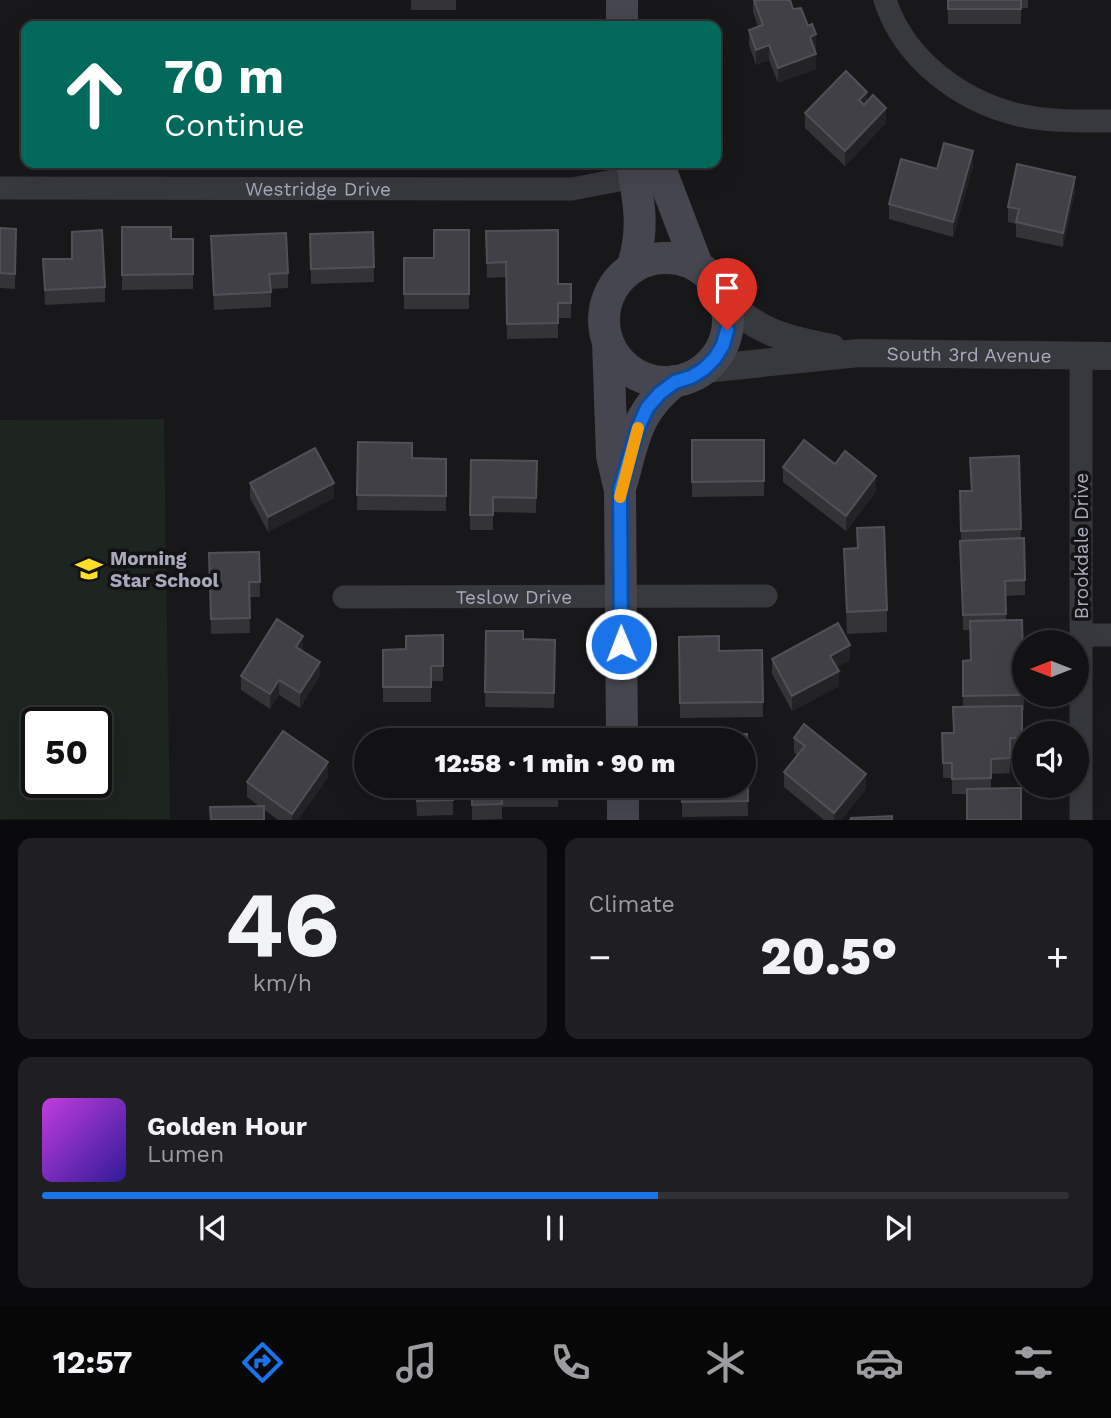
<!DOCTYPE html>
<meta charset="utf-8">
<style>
:root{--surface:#121114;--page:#1f1f22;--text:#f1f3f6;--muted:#9c9da0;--line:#313134;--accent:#1a73e8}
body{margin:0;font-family:"Work Sans",sans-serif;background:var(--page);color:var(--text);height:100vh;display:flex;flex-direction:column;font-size:26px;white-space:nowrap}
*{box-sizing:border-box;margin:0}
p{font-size:23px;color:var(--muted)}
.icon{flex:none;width:38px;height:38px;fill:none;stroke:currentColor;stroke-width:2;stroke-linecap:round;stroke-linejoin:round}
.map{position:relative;height:820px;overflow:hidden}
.drawer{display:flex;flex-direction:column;gap:18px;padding:18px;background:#0a090b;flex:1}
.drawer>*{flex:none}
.guide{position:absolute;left:21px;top:21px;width:700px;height:147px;border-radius:14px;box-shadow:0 7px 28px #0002,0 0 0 2px var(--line);background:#00695c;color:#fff;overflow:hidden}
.needle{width:46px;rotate:270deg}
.fabs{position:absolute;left:1012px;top:630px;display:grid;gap:14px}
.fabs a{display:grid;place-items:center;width:77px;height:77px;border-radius:50%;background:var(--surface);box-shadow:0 7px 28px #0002,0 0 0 2px var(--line);font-size:35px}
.speed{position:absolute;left:21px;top:707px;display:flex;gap:14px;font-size:35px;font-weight:700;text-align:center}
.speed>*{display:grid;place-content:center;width:91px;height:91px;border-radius:50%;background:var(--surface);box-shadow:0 7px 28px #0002,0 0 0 2px var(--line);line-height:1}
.speed .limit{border:4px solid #111;border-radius:10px;background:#fff;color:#111}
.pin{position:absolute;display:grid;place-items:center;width:60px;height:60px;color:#fff;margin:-72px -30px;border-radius:50% 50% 50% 0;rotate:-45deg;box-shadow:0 0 7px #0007}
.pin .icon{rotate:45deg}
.me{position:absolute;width:77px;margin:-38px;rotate:359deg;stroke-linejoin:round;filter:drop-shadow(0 0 5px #0008)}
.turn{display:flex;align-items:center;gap:24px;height:147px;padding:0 28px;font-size:32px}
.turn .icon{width:91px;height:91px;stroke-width:2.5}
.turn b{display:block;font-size:49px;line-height:60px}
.big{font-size:52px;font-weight:800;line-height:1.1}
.drawer .tile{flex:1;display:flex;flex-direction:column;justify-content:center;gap:10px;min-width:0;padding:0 24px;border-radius:14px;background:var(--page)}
.drawer .dial{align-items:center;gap:0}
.dial b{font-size:91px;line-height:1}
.song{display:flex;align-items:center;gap:21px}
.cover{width:84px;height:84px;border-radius:10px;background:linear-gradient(135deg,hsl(290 70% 55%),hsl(250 70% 35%))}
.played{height:7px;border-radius:4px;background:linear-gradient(90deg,var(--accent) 60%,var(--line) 60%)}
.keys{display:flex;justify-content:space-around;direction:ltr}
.heat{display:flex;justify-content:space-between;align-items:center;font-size:38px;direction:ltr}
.drawer .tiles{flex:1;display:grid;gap:18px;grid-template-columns:1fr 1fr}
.tile:last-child{grid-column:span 2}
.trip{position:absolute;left:354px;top:728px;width:402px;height:70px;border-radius:35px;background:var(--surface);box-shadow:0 7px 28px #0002,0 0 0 2px var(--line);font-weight:800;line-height:70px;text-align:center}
.menu{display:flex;height:112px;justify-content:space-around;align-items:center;background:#070708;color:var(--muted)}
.menu .icon{width:49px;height:49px}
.menu .selected{color:var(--accent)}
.menu b{font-size:32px;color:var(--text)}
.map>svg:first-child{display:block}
</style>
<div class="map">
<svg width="1111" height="820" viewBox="0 0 1111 820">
<rect width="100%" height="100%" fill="#18171a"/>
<!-- green -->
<path fill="#1c251f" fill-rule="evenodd" d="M 164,419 L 170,819 L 0,819 L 0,420 ZM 37,723 L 96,723 L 96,782 L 37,782 Z"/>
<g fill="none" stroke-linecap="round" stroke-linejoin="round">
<!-- minor -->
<g stroke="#38383f" stroke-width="23">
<path d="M 885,0 C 904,59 960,101 1019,115 C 1049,122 1080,121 1111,121"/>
<path id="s1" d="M 0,188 L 572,189 L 634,177"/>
<polyline points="1081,356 1081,820"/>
<path id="s2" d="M 344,597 L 766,596"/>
<polyline points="1081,635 1111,635"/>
</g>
<!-- tertiary -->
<g stroke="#38383f" stroke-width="28">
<path d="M 725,300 C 757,332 788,340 832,348"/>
<path id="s3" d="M 704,369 L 859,353 L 1111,356"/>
</g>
<!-- secondary -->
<g stroke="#45464f" stroke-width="32">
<polyline points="622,26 622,0"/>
<path d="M 632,163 C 639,201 645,230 632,268"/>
<polyline points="658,163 697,265"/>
<circle cx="666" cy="320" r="62"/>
<polyline points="608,342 612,456 620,490 622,740"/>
<path d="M 622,482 C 634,438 637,411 675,381"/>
<polyline points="623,786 623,820"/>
</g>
</g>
<!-- wall -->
<g fill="#343338">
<rect x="411" y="0" width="45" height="10"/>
<polygon points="753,0 790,0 793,9 816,49 815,50 816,69 778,83 769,60 756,65 749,45 749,30 758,27 753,12"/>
<polygon points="948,0 1028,0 1028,8 1021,8 1021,24 948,24"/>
<polygon points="867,102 886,123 845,166 805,128 805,113"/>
<polygon points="973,166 953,237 889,219 889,204 937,169"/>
<polygon points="1075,192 1063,247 1016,237 1016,224 1008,222 1008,207"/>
<polygon points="122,227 171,239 193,239 193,289 122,290"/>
<polygon points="0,228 16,229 15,289 0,288"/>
<polygon points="469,230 469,309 404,309 404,258 434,258"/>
<polygon points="486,231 558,284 571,284 571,318 558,318 558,338 507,339 506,277 487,278"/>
<polygon points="373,232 374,282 311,284 310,234"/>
<polygon points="211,236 288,273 288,288 271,289 271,307 214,310"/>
<polygon points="43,259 72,259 105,287 105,302 45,305"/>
<polygon points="692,440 764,440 764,496 692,497"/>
<polygon points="358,442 412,458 446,459 446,511 357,510"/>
<polygon points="1019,456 1021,538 1025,580 1025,595 1005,596 1006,620 1022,620 1024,710 1022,710 1022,753 1010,753 1010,773 991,774 991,788 967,794 952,794 952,778 943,778 942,733 953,733 963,707 963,661 971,660 970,630 963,630 960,491 971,491 970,458"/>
<polygon points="471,460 537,461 536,513 493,512 493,530 470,530"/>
<polygon points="835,464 876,491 846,531 783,482 783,467"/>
<polygon points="250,483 334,498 268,532 250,498"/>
<polygon points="857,528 887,610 887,632 847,634 844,549 857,548"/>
<polygon points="259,552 260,597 249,597 250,633 211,634 209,553"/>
<polygon points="486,631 523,639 555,640 554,708 485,707"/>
<polygon points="443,635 443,681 431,681 431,702 383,702 383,650 406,649"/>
<polygon points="679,637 719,651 762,650 763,717 680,718"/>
<polygon points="303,651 320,676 300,708 279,695 270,709 241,690 241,676"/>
<polygon points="772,659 850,660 837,667 839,686 792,711 772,674"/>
<polygon points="747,734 748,816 682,817 682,786 744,786"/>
<polygon points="794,738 866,789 841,820 824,820 784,787 784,772 797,755 794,753"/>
<polygon points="328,777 298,820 278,820 247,797 247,782"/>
<polygon points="382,786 453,786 453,815 417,816 416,799 382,800"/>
<polygon points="472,786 558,786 558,807 502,807 502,819 472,820"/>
</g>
<!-- shaded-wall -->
<g fill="#232226">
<polygon points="816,34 816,49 810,51 810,37"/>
<polygon points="769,45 769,60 756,65 756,50"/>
<polygon points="816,54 816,69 778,83 778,68"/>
<polygon points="867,92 867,106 859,115 859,100"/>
<polygon points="886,108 886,123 845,166 845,151"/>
<polygon points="973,151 973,166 953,237 953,222"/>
<polygon points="1075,177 1075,192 1063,247 1063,233"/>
<polygon points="876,476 876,491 846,531 846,516"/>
<polygon points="334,483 334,498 268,532 268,517"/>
<polygon points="303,636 303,651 296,647"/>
<polygon points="850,645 850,660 830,671 830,656"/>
<polygon points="320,662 320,676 300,708 300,693"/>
<polygon points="839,671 839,686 792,711 792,696"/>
<polygon points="279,680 279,695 270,709 270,694"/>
<polygon points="328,762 328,777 298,820 292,820 292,814"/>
<polygon points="866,774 866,789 841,820 834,820 834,813"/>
</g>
<!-- building -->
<g fill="#404046" stroke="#505058" stroke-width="2">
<polygon points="754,0 790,0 793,9 801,8 808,26 812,24 816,34 810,37 816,54 778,68 769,45 756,50 749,30 763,25"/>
<rect x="948" y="0" width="73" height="9"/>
<polygon points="846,71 867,92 859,100 864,105 873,95 886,108 845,151 805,113"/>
<polygon points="944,143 973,151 953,222 889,204 901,159 937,169"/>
<polygon points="1017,164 1075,177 1063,233 1016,222 1019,209 1008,207"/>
<polygon points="122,227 171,227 171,239 193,239 193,274 122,275"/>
<polygon points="0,228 16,229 15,274 0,273"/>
<polygon points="102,230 105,287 45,290 43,259 72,259 72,232"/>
<polygon points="434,230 469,230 469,294 404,294 404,258 434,258"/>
<polygon points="558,230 558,284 571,284 571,303 558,303 558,323 507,324 506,262 487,263 486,231"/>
<polygon points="373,232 374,267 311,269 310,234"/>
<polygon points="286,233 288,273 269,274 271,292 214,295 211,236"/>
<polygon points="692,440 764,440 764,481 692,482"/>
<polygon points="804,440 835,464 845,451 876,476 846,516 783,467"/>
<polygon points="358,442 412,443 412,458 446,459 446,496 357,495"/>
<polygon points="315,448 334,483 268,517 250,483"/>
<polygon points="1019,456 1021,529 961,531 960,491 972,491 970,458"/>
<polygon points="471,460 537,461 536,498 493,497 493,515 470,515"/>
<polygon points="884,527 887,610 847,612 844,549 858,548 857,528"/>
<polygon points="1024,538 1025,580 1005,581 1006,614 963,615 960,541"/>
<polygon points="259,552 260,582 249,582 250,618 211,619 209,553"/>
<polygon points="277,619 303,636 296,647 320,662 300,693 279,680 270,694 241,676"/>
<polygon points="1022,620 1024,695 963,696 963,661 971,660 970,621"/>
<polygon points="838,623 850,645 830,656 839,671 792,696 772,659"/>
<polygon points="486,631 523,631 523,639 555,640 554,693 485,692"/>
<polygon points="443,635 443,666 431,666 431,687 383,687 383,650 406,649 406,636"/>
<polygon points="719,636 719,651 762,650 763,702 680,703 679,637"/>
<polygon points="1022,706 1022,738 1010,738 1010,758 991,759 991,778 952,779 952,763 943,763 942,733 954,733 953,707"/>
<polygon points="804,724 866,774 834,813 784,772 805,746 794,738"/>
<polygon points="283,731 328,762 292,814 247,782"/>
<polygon points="697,734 747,734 748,801 682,802 682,786 744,786 744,740 697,740"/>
<polygon points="452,739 452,740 408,740"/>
<polygon points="416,786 453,786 453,800 417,801"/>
<polygon points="472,786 558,786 558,792 502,792 502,804 472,805"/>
<polygon points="1021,788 1021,820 967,820 967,789"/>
<polygon points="264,806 264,820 211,820 210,807"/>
<polygon points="892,816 892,820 850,820 851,818"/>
</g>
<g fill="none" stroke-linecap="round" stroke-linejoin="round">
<defs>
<polyline id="route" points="621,644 620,490 638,428 647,408 660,393 675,382 691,377 704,369 715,358 723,345 727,330"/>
</defs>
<!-- route casing -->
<use href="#route" stroke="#114b97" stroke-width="18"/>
<!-- route -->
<use href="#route" stroke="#1a73e8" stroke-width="12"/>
<!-- slow -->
<polyline stroke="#f59e0b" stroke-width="12" points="620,497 638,428"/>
</g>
<!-- icons -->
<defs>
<symbol id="school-bare" viewBox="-9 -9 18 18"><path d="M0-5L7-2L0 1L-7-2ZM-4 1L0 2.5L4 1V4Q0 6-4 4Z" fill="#ffdf2a" stroke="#131215" stroke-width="2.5" paint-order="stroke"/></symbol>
</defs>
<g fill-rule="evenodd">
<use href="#school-bare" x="70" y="550" width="38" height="38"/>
</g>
<g text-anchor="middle" stroke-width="7" stroke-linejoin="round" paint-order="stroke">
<!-- street labels -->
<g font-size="19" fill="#a8aabb" stroke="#131215">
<text dy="7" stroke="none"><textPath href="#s1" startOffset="318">Westridge Drive</textPath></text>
<text dy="7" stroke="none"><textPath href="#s3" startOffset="266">South 3rd Avenue</textPath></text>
<text transform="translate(1081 546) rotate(-90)" y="7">Brookdale Drive</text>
<text dy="7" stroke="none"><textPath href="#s2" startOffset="170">Teslow Drive</textPath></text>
</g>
<!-- poi labels -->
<g font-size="19" font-weight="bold" fill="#a8aabb" stroke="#131215" text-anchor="start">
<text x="110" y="565">Morning<tspan x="110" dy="22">Star School</tspan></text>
</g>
</g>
</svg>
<div class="fabs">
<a><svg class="needle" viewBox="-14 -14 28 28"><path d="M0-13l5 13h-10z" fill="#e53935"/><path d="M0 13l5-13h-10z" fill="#9c9da0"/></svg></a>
<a><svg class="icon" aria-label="sound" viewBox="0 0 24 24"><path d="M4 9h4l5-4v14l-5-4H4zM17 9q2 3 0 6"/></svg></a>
</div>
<div class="speed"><div class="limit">50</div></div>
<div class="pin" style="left:727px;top:330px;background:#d93025"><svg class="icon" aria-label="arrive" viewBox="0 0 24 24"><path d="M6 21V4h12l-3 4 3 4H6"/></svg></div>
<svg class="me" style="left:621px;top:644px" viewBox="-20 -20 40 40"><circle r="17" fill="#1a73e8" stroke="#fff" stroke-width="3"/><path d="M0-11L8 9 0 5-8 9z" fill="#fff"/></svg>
<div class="trip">12:58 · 1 min · 90 m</div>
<div class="guide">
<div class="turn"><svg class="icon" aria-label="ahead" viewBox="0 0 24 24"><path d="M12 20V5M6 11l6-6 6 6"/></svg><div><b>70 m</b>Continue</div></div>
</div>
</div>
<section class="drawer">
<div class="tiles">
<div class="tile dial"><b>46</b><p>km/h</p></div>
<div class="tile"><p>Climate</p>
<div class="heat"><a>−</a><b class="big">20.5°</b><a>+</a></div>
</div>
<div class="tile">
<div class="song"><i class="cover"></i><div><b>Golden Hour</b><p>Lumen</p></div></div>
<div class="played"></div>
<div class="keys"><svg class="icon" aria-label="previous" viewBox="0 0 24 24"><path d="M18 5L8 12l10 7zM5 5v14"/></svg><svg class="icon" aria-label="pause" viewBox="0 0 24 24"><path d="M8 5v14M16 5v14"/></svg><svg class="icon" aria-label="next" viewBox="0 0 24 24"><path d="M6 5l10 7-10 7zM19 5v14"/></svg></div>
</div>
</div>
</section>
<nav class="menu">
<b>12:57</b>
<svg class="icon selected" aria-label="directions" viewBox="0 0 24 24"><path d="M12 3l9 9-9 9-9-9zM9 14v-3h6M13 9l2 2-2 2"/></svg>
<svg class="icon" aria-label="music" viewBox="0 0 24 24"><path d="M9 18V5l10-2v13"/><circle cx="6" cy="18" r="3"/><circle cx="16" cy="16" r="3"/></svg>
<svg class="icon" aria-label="phone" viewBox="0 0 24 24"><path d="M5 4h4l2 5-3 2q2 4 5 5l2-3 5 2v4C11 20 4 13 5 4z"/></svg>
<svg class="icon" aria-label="climate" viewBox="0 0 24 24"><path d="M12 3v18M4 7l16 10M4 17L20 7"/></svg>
<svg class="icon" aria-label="car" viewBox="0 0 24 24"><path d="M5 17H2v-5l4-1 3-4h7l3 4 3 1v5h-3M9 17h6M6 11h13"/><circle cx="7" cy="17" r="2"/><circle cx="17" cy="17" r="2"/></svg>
<svg class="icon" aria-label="filters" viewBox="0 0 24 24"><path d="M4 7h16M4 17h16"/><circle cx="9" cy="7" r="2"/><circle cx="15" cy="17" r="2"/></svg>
</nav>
